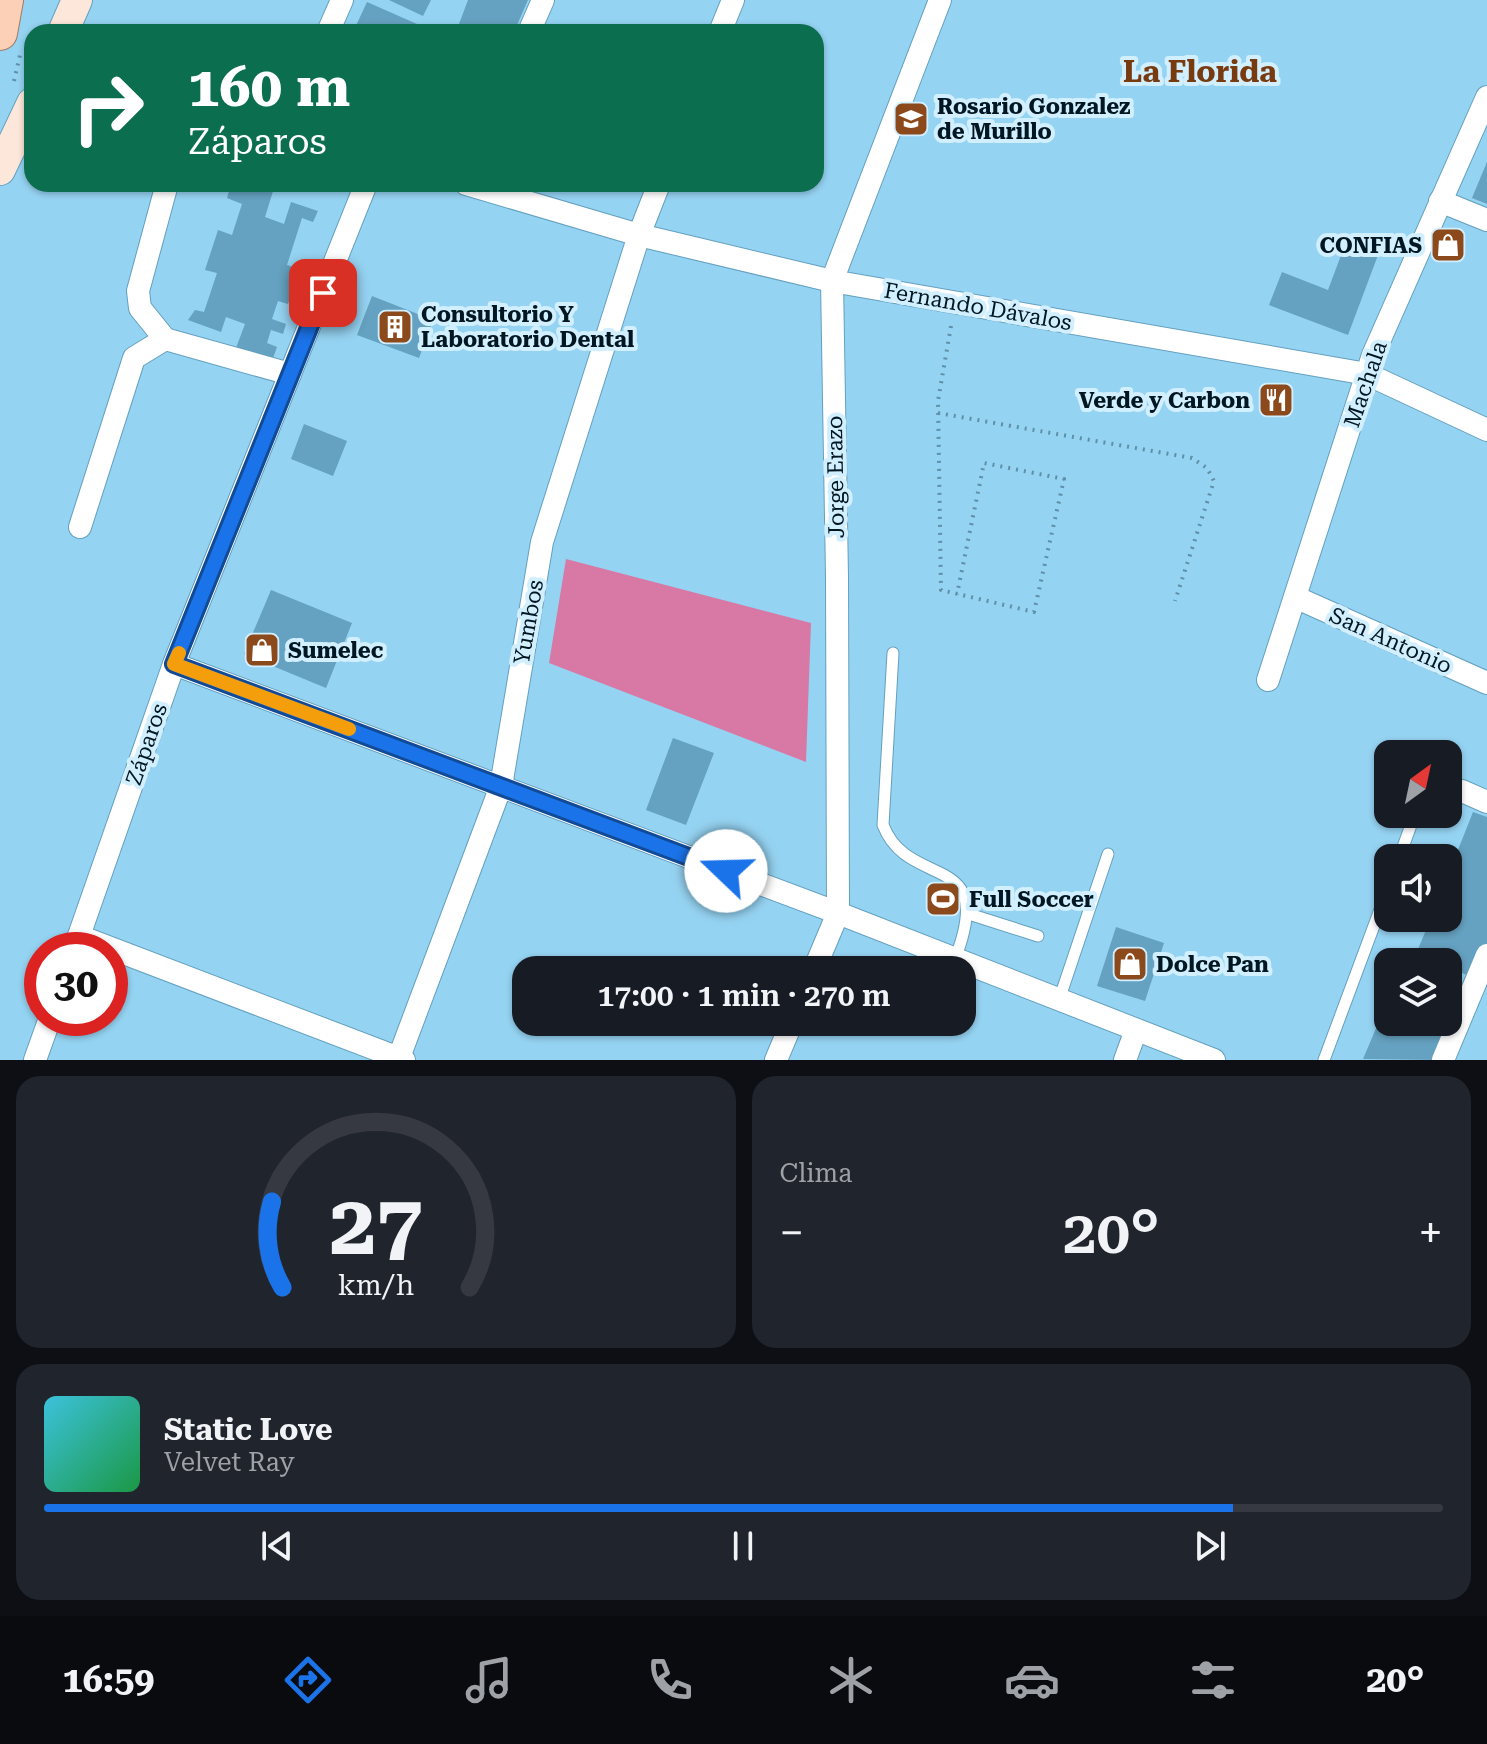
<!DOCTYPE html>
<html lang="es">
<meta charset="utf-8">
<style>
:root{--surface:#171b24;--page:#20242c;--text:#f1f3f6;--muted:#9ea1a6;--line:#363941;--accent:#1a73e8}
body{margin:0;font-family:"Roboto Serif",serif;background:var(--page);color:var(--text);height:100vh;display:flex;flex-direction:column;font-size:30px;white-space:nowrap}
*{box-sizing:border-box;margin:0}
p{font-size:26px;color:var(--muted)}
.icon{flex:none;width:44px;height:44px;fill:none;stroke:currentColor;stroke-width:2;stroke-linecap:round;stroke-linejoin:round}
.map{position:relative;height:1060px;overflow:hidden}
.drawer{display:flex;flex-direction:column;gap:16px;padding:16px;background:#0d0f14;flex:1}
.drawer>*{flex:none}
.top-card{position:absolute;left:24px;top:24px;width:800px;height:168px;border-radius:24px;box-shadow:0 2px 6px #0004;background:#0b6e4f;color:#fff;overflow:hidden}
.needle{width:52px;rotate:33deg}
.buttons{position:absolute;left:1374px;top:740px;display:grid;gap:16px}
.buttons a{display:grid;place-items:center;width:88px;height:88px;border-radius:16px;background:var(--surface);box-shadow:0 2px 6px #0004;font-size:40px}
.speed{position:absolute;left:24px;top:932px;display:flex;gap:16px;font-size:40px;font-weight:700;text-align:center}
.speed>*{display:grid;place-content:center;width:104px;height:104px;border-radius:50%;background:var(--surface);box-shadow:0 2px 6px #0004;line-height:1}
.speed .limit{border:12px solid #d22;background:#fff;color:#111}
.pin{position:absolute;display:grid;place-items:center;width:68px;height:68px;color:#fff;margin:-34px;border-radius:16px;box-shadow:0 4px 12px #0006}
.me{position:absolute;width:88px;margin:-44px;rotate:291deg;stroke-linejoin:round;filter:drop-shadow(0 0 6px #0008)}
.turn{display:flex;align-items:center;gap:28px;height:168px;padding:0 32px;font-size:36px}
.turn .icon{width:104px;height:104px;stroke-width:2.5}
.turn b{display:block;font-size:56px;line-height:68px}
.big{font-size:60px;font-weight:600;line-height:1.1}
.drawer .card{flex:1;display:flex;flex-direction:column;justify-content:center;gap:12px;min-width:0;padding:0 28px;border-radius:24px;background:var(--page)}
.drawer .dial{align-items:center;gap:0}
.dial svg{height:208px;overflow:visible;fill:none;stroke:var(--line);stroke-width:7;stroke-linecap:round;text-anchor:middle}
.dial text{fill:var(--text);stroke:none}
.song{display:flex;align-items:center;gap:24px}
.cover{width:96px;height:96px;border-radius:12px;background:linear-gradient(135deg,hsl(190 70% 55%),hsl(140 70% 35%))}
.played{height:8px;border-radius:4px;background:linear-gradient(90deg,var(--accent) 85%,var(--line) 85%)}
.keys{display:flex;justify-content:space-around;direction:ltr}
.heat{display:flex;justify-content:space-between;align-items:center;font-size:44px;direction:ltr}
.drawer .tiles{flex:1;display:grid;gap:16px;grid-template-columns:1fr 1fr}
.card:last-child{grid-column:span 2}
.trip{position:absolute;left:512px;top:956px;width:464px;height:80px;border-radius:24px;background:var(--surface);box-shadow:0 2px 6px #0004;font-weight:600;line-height:80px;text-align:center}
.dock{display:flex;height:128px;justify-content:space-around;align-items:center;background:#090b0e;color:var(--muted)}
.dock .icon{width:56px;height:56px}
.dock .on{color:var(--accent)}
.dock b{font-size:36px;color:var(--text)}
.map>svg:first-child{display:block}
</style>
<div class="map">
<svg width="1487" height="1060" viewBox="0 0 1487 1060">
<rect width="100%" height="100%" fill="#95d3f2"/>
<!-- green -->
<polygon fill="#d878a5" points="566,559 811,623 806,762 549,663"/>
<!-- building -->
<g fill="#65a1c0">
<polygon points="389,0 431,0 423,16"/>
<polygon points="468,0 528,0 514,32 456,32"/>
<polygon points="367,2 417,24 413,32 353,32"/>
<polygon points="1487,162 1487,204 1472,198"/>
<polygon points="231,184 262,184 274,188 265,217 284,224 291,202 318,211 313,222 302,218 287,265 300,269 288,304 278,301 272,319 286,324 283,334 271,330 267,343 277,347 272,361 236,348 245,324 226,317 221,332 188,320 195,310 204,312 217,273 205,270 218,230 232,235 242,204 227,198"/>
<polygon points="1349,234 1381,247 1348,335 1269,305 1282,272 1328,290"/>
<polygon points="372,296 433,320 419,358 357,335"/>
<polygon points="304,424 347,441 333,476 291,459"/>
<polygon points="271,590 352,623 326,688 244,654"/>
<polygon points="673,738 714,753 686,825 646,810"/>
<polygon points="1473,812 1487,817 1487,946 1474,978 1448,967 1448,962 1435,962 1416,954 1431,918 1448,918 1448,875"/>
<polygon points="1116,927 1164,943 1145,1001 1097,986"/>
<polygon points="1388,1000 1388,1022 1448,1022 1448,1013 1456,1017 1437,1060 1363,1059"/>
</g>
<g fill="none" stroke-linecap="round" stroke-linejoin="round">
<defs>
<g id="lane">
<path d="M 893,653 L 883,825 C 909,892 998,848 955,959"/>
<polyline points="1399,858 1415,814"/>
<polyline points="969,914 1038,936"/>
<polyline points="1059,1000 1108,854"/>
<polyline points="1324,1060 1388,888"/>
</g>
<g id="street">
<polyline points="328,32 342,0"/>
<polyline points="529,32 543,0"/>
<polyline points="720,32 733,0"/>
<polyline points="466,184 639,235 832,281 1367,374 1487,430"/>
<polyline points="1440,201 1487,220"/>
<polyline points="165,339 140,308 138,291 167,184"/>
<polyline points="80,527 134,358 165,339 290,374"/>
<polyline points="1295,597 1487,683"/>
<polyline points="174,664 838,913 1214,1060"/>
<polyline points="1268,680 1373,355 1487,97"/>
<polyline points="1462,791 1487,802"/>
<polyline points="79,936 404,1060"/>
<polyline points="74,950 174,664 366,184"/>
<polyline points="814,970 838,913 837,577 832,281 940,0"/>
<polyline points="35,1060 50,1018"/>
<polyline points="398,1060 501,786 542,542 639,235 659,184"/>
<polyline points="776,1060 792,1022"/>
<polyline points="1125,1060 1136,1030"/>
<polyline points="1443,1060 1487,955"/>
</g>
<g id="secondary">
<polyline points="63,32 77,0"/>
<polyline points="0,170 32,103"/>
</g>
<polyline id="primary" points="0,33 6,0"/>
</defs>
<!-- lane casing -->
<use href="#lane" stroke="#64a0bf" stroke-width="13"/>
<!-- street casing -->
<use href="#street" stroke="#64a0bf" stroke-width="24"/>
<!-- secondary casing -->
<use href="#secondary" stroke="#64a0bf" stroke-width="32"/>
<!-- primary casing -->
<use href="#primary" stroke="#a27a62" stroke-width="36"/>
<!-- path -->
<g stroke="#6090a8" stroke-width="4" stroke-dasharray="2 6" stroke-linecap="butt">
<polyline points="14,81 20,55"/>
<polyline points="951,326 938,401 941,590 1034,612 1064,479 984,463 957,594"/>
<polyline points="938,413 1192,458 1207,468 1214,481 1175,601"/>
</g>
<!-- lane -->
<use href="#lane" stroke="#fff" stroke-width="11"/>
<!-- street -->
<use href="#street" stroke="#fff" stroke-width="22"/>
<!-- secondary -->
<use href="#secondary" stroke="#fde7da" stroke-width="30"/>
<!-- primary -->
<use href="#primary" stroke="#fbd0b6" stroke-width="34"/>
</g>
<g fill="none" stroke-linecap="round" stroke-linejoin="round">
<defs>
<polyline id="route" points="323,293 174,664 726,871"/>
</defs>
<!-- route casing -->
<use href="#route" stroke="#114b97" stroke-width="20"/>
<!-- route -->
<use href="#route" stroke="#1a73e8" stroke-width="14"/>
<!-- slow -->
<polyline stroke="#f59e0b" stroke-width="14" points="179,653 174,664 349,729"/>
</g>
<!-- icons -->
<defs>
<symbol id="school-square" viewBox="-11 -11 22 22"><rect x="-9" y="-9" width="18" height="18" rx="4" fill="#8c491b" stroke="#d1efff"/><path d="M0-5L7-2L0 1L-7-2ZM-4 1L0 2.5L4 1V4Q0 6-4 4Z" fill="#fff"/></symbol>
<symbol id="shop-square" viewBox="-11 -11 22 22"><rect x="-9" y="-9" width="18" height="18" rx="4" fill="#8c491b" stroke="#d1efff"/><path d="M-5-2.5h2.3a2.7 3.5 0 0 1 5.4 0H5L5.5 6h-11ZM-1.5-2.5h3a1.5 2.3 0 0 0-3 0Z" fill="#fff"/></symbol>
<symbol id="building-square" viewBox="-11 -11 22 22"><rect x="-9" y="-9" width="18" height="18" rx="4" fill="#8c491b" stroke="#d1efff"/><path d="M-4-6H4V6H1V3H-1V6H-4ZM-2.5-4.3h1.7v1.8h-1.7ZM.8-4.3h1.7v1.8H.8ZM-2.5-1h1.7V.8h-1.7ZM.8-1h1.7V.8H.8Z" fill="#fff"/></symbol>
<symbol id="restaurant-square" viewBox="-11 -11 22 22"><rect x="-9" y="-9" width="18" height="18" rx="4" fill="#8c491b" stroke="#d1efff"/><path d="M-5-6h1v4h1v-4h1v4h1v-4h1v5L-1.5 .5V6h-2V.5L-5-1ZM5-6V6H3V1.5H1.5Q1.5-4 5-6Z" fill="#fff"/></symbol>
<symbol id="stadium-square" viewBox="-11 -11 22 22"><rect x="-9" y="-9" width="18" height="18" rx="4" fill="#8c491b" stroke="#d1efff"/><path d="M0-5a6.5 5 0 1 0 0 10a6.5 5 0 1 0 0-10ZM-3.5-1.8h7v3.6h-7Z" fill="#fff"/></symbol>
</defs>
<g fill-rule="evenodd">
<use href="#school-square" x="891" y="99" width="40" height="40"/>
<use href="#shop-square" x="1428" y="225" width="40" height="40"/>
<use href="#building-square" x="375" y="307" width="40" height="40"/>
<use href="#restaurant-square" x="1256" y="380" width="40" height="40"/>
<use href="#shop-square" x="242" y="630" width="40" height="40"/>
<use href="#stadium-square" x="923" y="879" width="40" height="40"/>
<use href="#shop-square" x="1110" y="944" width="40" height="40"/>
</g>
<g text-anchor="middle" stroke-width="8" stroke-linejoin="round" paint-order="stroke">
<!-- poi labels -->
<g font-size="22" font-weight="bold" fill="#001722" stroke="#d1efff" text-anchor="start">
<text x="937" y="114">Rosario Gonzalez<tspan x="937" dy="25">de Murillo</tspan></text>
<text x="1422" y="253" text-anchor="end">CONFIAS</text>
<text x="421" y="322">Consultorio Y<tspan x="421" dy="25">Laboratorio Dental</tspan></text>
<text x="1250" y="408" text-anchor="end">Verde y Carbon</text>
<text x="288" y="658">Sumelec</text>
<text x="969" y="907">Full Soccer</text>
<text x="1156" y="972">Dolce Pan</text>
</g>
<!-- street labels -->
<g font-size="22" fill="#001722" stroke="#d1efff">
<text transform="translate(978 306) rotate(10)" y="8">Fernando Dávalos</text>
<text transform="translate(1365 384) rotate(-71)" y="8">Machala</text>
<text transform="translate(835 477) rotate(-91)" y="8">Jorge Erazo</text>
<text transform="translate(528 622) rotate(-80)" y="8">Yumbos</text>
<text transform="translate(1391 640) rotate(24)" y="8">San Antonio</text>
<text transform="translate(146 744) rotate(-71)" y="8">Záparos</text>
</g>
<!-- district labels -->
<g font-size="30" font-weight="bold" fill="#773b0f" stroke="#d1efff">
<text x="1200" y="82">La Florida</text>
</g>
</g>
</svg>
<div class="buttons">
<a><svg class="needle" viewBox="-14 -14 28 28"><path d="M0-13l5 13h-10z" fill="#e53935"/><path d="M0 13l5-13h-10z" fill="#9ea1a6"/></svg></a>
<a><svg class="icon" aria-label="sound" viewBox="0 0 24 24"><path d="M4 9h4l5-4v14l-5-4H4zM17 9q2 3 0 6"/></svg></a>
<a><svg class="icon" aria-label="layers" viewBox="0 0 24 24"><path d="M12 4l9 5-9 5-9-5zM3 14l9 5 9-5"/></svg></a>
</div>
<div class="speed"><div class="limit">30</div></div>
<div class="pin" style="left:323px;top:293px;background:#d93025"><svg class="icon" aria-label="arrive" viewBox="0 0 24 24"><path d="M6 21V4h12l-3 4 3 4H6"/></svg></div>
<svg class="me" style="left:726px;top:871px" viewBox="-20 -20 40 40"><circle r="19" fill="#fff"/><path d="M0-13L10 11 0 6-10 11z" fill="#1a73e8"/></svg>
<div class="trip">17:00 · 1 min · 270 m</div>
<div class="top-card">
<div class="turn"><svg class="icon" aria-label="right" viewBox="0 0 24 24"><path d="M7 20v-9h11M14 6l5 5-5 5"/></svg><div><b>160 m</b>Záparos</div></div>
</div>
</div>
<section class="drawer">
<div class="tiles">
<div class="card dial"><svg viewBox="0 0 100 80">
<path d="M14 69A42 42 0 1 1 86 69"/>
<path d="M14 69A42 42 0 0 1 10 36" stroke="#1a73e8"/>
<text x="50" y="56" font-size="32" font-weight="700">27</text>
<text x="50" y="72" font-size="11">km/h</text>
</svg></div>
<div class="card"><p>Clima</p>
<div class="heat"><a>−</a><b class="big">20°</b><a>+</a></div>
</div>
<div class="card">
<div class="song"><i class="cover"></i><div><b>Static Love</b><p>Velvet Ray</p></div></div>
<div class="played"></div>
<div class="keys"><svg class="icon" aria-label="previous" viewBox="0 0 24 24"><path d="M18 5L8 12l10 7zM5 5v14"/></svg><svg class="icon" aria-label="pause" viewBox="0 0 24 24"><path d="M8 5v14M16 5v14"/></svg><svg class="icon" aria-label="next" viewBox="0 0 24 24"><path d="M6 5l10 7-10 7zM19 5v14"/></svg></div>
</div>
</div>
</section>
<nav class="dock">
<b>16:59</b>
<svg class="icon on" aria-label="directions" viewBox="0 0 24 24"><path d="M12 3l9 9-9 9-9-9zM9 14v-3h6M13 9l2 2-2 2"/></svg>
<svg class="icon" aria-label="music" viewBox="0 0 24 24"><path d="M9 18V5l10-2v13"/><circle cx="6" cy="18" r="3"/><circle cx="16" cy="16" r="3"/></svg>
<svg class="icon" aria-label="phone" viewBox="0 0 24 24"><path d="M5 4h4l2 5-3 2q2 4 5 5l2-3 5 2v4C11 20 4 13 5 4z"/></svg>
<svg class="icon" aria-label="climate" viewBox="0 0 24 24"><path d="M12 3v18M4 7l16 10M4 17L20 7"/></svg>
<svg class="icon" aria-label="car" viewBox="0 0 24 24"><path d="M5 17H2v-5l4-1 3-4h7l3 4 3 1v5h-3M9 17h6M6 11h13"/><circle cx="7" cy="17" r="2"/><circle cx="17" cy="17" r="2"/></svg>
<svg class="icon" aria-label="filters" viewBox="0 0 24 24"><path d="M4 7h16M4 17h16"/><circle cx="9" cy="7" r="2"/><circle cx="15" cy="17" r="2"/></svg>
<b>20°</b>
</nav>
